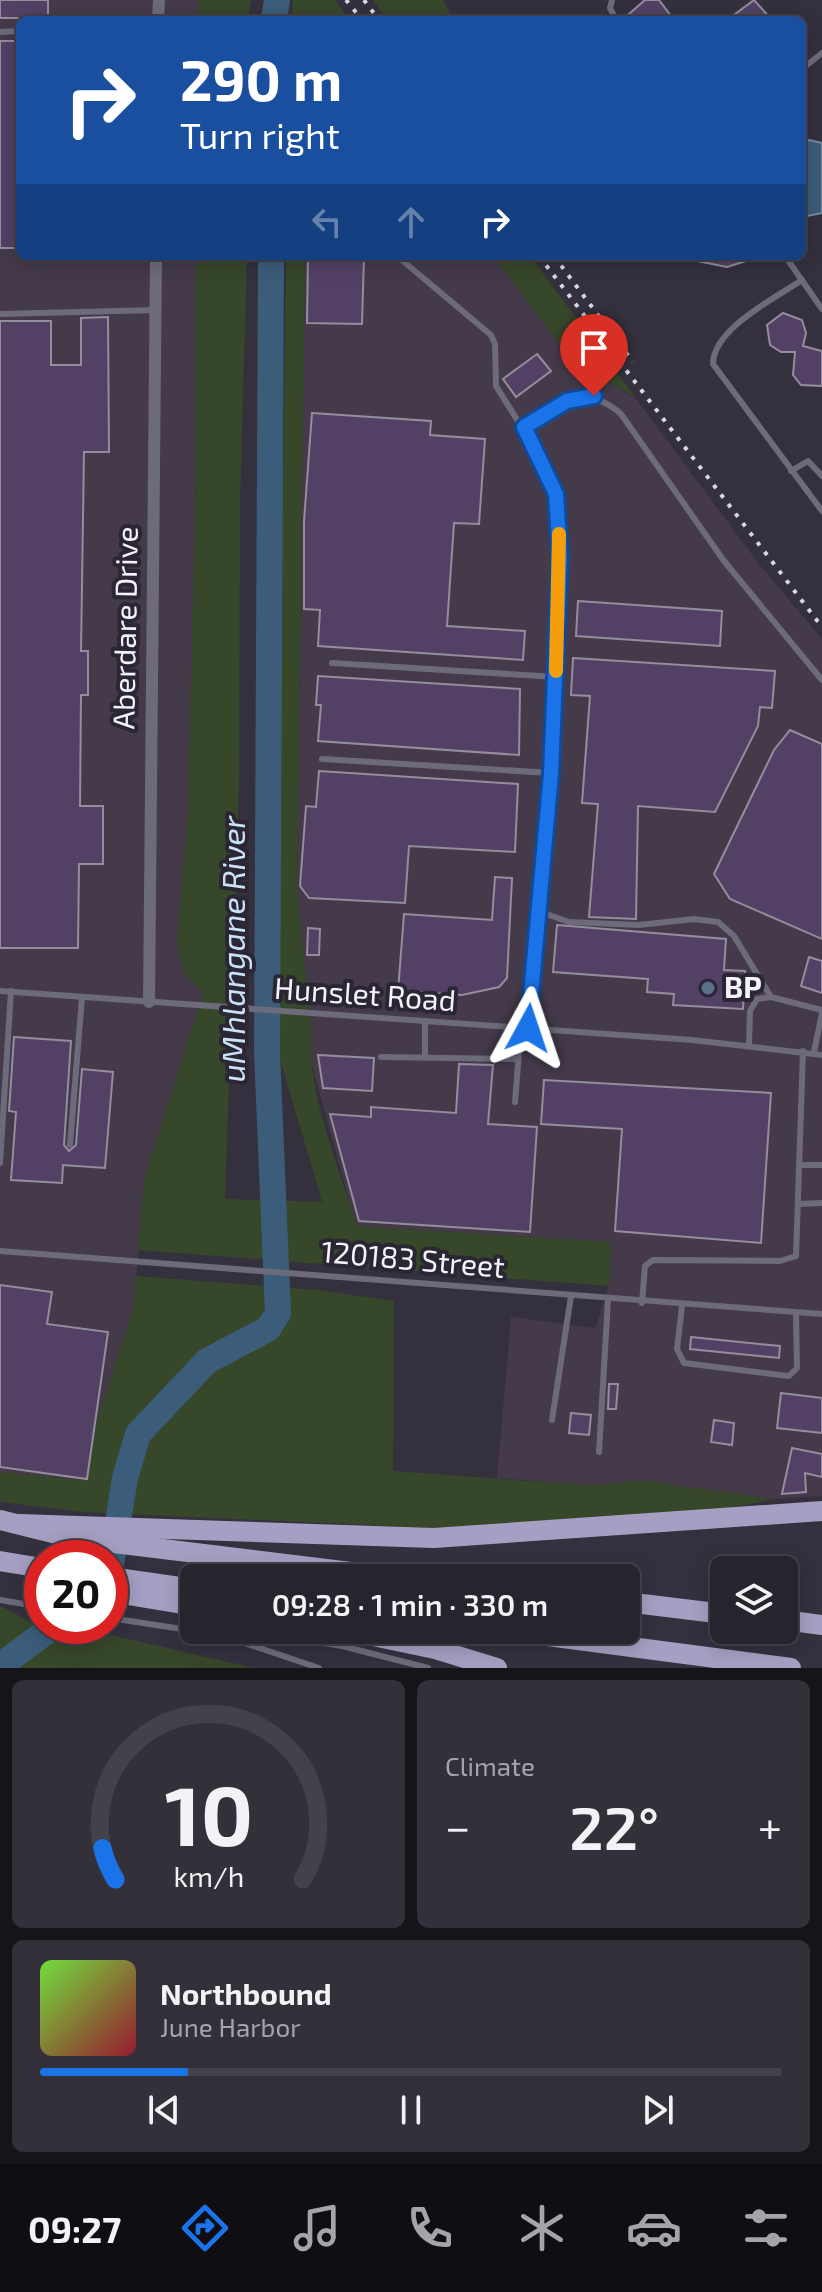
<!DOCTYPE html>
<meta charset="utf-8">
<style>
:root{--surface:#27242e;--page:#33303a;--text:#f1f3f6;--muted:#a4a4aa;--line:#43414a;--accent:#1a73e8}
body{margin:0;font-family:"Exo 2",sans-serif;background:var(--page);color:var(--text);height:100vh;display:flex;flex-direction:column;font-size:30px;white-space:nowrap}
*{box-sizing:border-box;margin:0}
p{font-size:26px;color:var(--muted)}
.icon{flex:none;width:44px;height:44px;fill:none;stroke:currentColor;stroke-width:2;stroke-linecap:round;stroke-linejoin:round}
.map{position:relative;height:1668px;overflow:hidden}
.panel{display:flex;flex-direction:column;gap:12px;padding:12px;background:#151419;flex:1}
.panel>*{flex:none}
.hud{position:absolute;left:16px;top:16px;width:790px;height:244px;border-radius:12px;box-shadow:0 4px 20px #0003,0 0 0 2px var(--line);background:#1a4fa0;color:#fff;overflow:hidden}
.buttons{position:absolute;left:710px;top:1556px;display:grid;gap:16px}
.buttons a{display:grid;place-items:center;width:88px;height:88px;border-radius:12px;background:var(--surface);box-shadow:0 4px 20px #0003,0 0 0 2px var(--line);font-size:40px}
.speed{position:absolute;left:24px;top:1540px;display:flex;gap:16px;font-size:40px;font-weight:700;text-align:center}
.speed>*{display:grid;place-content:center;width:104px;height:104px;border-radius:50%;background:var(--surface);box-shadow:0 4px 20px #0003,0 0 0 2px var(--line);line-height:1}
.speed .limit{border:12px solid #d22;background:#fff;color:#111}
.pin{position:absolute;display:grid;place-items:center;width:68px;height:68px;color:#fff;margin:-82px -34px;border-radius:50% 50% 50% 0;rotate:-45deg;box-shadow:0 0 8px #0007}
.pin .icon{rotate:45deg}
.me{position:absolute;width:88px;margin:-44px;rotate:5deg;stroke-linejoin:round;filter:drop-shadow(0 0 6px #0008)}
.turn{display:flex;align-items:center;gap:28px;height:168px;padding:0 32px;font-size:36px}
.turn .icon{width:104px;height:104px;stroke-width:2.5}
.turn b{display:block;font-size:56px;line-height:68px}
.lanes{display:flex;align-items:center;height:76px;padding:0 32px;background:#0003;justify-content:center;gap:40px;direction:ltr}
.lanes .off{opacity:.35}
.big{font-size:60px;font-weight:600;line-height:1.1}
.panel .card{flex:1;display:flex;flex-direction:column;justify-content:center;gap:12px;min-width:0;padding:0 28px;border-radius:12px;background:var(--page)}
.panel .dial{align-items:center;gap:0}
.dial svg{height:208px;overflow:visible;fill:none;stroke:var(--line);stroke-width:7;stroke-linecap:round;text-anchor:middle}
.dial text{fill:var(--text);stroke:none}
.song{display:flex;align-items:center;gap:24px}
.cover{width:96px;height:96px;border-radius:12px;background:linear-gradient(135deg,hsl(100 70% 55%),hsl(350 70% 35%))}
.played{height:8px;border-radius:4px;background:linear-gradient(90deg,var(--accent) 20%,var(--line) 20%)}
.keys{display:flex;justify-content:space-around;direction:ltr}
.heat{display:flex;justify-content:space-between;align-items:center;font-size:44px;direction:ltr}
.panel .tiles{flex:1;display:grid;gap:12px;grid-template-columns:1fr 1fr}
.card:last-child{grid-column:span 2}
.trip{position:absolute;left:180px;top:1564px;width:460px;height:80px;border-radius:12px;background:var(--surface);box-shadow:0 4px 20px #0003,0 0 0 2px var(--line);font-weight:600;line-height:80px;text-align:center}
.menu{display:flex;height:128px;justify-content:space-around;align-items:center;background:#100e12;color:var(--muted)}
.menu .icon{width:56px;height:56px}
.menu .current{color:var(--accent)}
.menu b{font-size:36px;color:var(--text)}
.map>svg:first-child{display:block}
</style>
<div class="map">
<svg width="822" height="1668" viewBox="0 0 822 1668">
<rect width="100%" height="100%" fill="#34303e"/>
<!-- industrial -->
<g fill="#443a4a">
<polygon points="0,0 199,0 198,20 20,20 20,256 196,256 196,471 188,815 177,944 184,973 203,993 144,1180 134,1307 78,1480 0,1472"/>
<polygon points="305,256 493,256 585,378 603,379 636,399 759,564 822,639 822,1496 774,1499 644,1481 585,1485 497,1478 511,1317 595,1328 609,1286 611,1242 356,1226 309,1054 312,1034 297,890"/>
</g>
<!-- green -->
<g fill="#37472a">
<polygon points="199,0 251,0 248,20 198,20"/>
<polygon points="293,0 335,0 350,20 292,20"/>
<polygon points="373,0 443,0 453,20 387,20"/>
<path d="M 196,256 L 247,256 L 240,501 L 239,790 L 225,1199 L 322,1202 L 276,1045 L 286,256 L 305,256 L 297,890 L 312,1034 C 305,1086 341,1175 357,1226 L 611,1242 L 609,1286 L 138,1250 L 144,1180 L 203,993 L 184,973 L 177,944 L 188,815 L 196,471 Z"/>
<polygon points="493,256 530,256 636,398 603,379 585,378"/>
<polygon points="136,1276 317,1290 394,1301 393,1471 585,1485 644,1481 774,1499 727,1509 454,1529 83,1512 0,1502 0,1472 78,1480 134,1307"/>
<polygon points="0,1606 55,1634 102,1629 111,1635 254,1668 0,1668"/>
</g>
<!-- water -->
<polygon fill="#3b5d7a" stroke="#728aa1" stroke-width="2" points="809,140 822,143 822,213 802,217 802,141"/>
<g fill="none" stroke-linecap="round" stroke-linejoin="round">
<!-- river -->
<g stroke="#3b5d7a" stroke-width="26">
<polyline points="274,20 277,0"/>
<polyline points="110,1571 125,1478 138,1434 207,1361 268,1329 278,1313 267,1052 271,256"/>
<polyline points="0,1666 51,1628 85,1626"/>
</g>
</g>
<!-- building -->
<g fill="#524165" stroke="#948d9c" stroke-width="2">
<rect x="0" y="0" width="48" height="18"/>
<polygon points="645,0 659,0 674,20 622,20"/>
<polygon points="754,0 772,20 727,20"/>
<rect x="0" y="41" width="20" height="207"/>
<polygon points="308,256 364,256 362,324 307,323"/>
<polygon points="698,256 759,256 759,257 727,267 697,261"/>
<polygon points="783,313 802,320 806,333 803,346 822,351 822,386 801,385 793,375 795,352 781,352 770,345 767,325"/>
<polygon points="108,317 109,452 84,452 81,651 88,651 88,695 81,695 80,806 103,806 103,864 79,864 78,948 0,948 0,321 51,321 51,365 81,365 81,318"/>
<polygon points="537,354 551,371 516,397 503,379"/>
<polygon points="312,413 431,421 430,435 485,439 479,524 454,523 447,626 525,631 523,660 318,646 320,610 304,609 304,521"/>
<polygon points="578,601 722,611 720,646 576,636"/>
<polygon points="573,658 775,671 772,708 760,707 758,726 715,812 638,806 636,919 589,917 598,804 582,803 590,696 571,695"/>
<polygon points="318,676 520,689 519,755 318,741 321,705 316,705"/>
<polygon points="790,730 822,744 822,939 730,899 714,874 774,750"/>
<polygon points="319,771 518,784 515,852 409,846 405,903 309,898 300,886 306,806 316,807"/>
<polygon points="495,877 512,878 507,978 499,987 462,995 398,991 404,914 492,920"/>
<polygon points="557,925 726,939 724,970 745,971 743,1009 673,1005 674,994 647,992 648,979 553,972"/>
<polygon points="308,928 320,929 319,955 307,955"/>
<polygon points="809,957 822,961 822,993 801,986"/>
<polygon points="14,1037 71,1041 64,1145 69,1151 76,1145 82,1069 113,1072 105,1168 63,1165 62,1183 11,1180 16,1112 9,1111"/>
<polygon points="318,1055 374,1058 372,1091 323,1088"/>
<polygon points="459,1064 493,1065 488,1124 537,1127 530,1232 359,1221 330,1114 371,1117 371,1107 456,1113"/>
<polygon points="544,1080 771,1093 761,1243 615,1231 622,1129 541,1124"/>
<polygon points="0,1285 52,1292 47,1324 108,1332 87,1479 0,1467"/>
<polygon points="691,1337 780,1346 779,1358 690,1349"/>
<polygon points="609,1384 618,1384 616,1409 608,1409"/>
<polygon points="781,1393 822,1398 822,1433 777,1428"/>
<polygon points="571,1413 591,1415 589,1435 569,1433"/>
<polygon points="714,1420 734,1423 732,1445 711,1442"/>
<polygon points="792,1448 822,1454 822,1477 805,1473 806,1492 782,1494"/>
</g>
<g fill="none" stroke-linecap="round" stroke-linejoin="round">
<!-- service -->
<g stroke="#6d6a7b" stroke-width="6">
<polyline points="612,0 610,8 616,20"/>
<polyline points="0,32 20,31"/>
<polyline points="802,69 822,53"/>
<polyline points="397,256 491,335 495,344 496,386 539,455 556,494 559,519 560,608 551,773 528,1028"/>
<polyline points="785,256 822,309"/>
<path d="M 802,280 C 775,298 713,329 713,364 L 822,511"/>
<polyline points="0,314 156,310"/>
<path d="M 524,427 C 560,404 583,381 621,414 L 724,561 L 822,680"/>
<polyline points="791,471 808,461 822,476"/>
<polyline points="332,663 556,677"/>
<polyline points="322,759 551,773"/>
<polyline points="538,911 569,922 639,925 694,919 718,922 734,936 771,997 822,1010"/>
<polyline points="0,991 692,1040 822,1055"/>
<polyline points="749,1045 750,1011 757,999 771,997"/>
<polyline points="814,1052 822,1013"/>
<polyline points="381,1057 518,1059"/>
<polyline points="425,1057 425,1021"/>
<polyline points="515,1102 521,1028"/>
<polyline points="70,1145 82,997"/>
<polyline points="0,1163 11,991"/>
<polyline points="800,1165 822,1165"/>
<polyline points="799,1204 822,1203"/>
<polyline points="0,1251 822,1314"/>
<polyline points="642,1303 645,1266 653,1260 780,1261 796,1256 803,1051"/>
<polyline points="682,1306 677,1349 684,1363 789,1376 797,1368 796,1313"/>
<polyline points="552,1420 571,1296"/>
<polyline points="599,1452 608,1300"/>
<polyline points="0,1600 42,1607"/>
<polyline points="110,1618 221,1635 262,1633 342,1646 428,1668"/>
<polyline points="224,1636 319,1668"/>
</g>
<!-- minor -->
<g stroke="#6d6a7b" stroke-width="12">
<polyline points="158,20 159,0"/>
<polyline points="149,1002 156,256"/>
</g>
<!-- primary -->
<g stroke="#a69fc3" stroke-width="20">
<polyline points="0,1520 73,1538 400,1578"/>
<polyline points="19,1524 434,1538 822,1511"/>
<polyline points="0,1561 42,1568"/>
<polyline points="110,1577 194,1589"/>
<polyline points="110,1592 194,1606"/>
<polyline points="626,1602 724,1614"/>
<polyline points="784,1620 822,1625"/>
<polyline points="344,1630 435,1649 497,1668"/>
<polyline points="502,1630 791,1668"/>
</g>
<!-- rail -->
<g stroke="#d9d7e1" stroke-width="4" stroke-dasharray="4 8" stroke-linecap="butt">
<polyline points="346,0 362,20"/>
<polyline points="364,0 379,20"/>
<polyline points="539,256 822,627"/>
<polyline points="554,256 633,362"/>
</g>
</g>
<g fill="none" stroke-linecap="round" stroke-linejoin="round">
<defs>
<polyline id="route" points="528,1028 551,773 560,558 556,494 524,427 567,401 594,396"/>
</defs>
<!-- route casing -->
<use href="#route" stroke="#114b97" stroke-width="20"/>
<!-- route -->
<use href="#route" stroke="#1a73e8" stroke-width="14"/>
<!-- slow -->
<polyline stroke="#f59e0b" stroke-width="14" points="556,671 559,534"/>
</g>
<!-- markers -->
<circle fill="#5c6f8a" stroke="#2a2633" stroke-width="3" cx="708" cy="988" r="8"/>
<g text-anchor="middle" stroke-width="8" stroke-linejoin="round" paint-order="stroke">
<!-- street labels -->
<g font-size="30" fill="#f4f2fb" stroke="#2a2633">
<text transform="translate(126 628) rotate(-89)" y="10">Aberdare Drive</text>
<text transform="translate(365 995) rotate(4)" y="10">Hunslet Road</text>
<text transform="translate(413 1260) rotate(5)" y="10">120183 Street</text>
</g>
<!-- poi labels -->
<g font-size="30" font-weight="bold" fill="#f4f2fb" stroke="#2a2633" text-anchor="start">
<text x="724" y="998">BP</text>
</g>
<!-- water labels -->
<g font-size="32" font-style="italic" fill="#cbe1f5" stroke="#2a2633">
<text transform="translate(234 949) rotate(-90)" y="11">uMhlangane River</text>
</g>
</g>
</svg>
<div class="buttons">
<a><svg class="icon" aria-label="layers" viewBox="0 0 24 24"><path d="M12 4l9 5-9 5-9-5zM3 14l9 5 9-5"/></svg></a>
</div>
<div class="speed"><div class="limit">20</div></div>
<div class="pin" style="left:594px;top:396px;background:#d93025"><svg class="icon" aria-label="arrive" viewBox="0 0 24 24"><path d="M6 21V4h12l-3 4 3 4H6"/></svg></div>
<svg class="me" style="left:528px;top:1028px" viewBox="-20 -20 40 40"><path d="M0-17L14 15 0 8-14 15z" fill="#1a73e8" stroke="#fff" stroke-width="4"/></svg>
<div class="trip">09:28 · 1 min · 330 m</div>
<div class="hud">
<div class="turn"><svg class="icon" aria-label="right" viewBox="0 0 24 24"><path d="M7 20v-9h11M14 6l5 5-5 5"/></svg><div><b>290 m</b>Turn right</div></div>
<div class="lanes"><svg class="icon off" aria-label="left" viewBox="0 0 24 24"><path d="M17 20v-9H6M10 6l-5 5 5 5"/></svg><svg class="icon off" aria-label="ahead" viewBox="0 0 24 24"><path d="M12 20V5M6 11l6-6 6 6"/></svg><svg class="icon" aria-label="right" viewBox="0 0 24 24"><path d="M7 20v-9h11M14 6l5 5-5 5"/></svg></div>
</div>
</div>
<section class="panel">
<div class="tiles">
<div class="card dial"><svg viewBox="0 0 100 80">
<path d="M14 69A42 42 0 1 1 86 69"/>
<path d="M14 69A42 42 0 0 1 9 57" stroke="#1a73e8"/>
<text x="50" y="56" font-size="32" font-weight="700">10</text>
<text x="50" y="72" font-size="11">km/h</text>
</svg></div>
<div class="card"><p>Climate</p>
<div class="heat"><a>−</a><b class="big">22°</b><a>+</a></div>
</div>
<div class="card">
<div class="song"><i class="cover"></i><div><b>Northbound</b><p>June Harbor</p></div></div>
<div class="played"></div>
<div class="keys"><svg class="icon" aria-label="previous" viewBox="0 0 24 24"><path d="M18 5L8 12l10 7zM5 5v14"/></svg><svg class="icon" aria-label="pause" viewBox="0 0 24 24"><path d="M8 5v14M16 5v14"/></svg><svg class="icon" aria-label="next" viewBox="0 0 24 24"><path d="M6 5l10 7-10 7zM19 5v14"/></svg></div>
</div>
</div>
</section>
<nav class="menu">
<b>09:27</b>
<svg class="icon current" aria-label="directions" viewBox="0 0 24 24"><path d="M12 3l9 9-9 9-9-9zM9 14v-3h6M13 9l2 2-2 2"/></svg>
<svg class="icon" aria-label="music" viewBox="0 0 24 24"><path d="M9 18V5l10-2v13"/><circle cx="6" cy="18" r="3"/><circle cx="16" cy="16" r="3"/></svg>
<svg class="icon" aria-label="phone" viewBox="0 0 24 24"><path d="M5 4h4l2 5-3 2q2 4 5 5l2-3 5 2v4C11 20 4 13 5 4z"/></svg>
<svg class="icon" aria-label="climate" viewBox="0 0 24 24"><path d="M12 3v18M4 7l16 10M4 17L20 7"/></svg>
<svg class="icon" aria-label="car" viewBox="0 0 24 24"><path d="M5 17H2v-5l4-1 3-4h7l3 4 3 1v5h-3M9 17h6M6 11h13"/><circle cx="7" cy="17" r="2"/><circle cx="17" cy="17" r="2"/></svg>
<svg class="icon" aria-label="filters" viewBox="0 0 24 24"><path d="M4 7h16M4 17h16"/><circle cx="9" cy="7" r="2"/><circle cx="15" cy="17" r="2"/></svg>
</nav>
